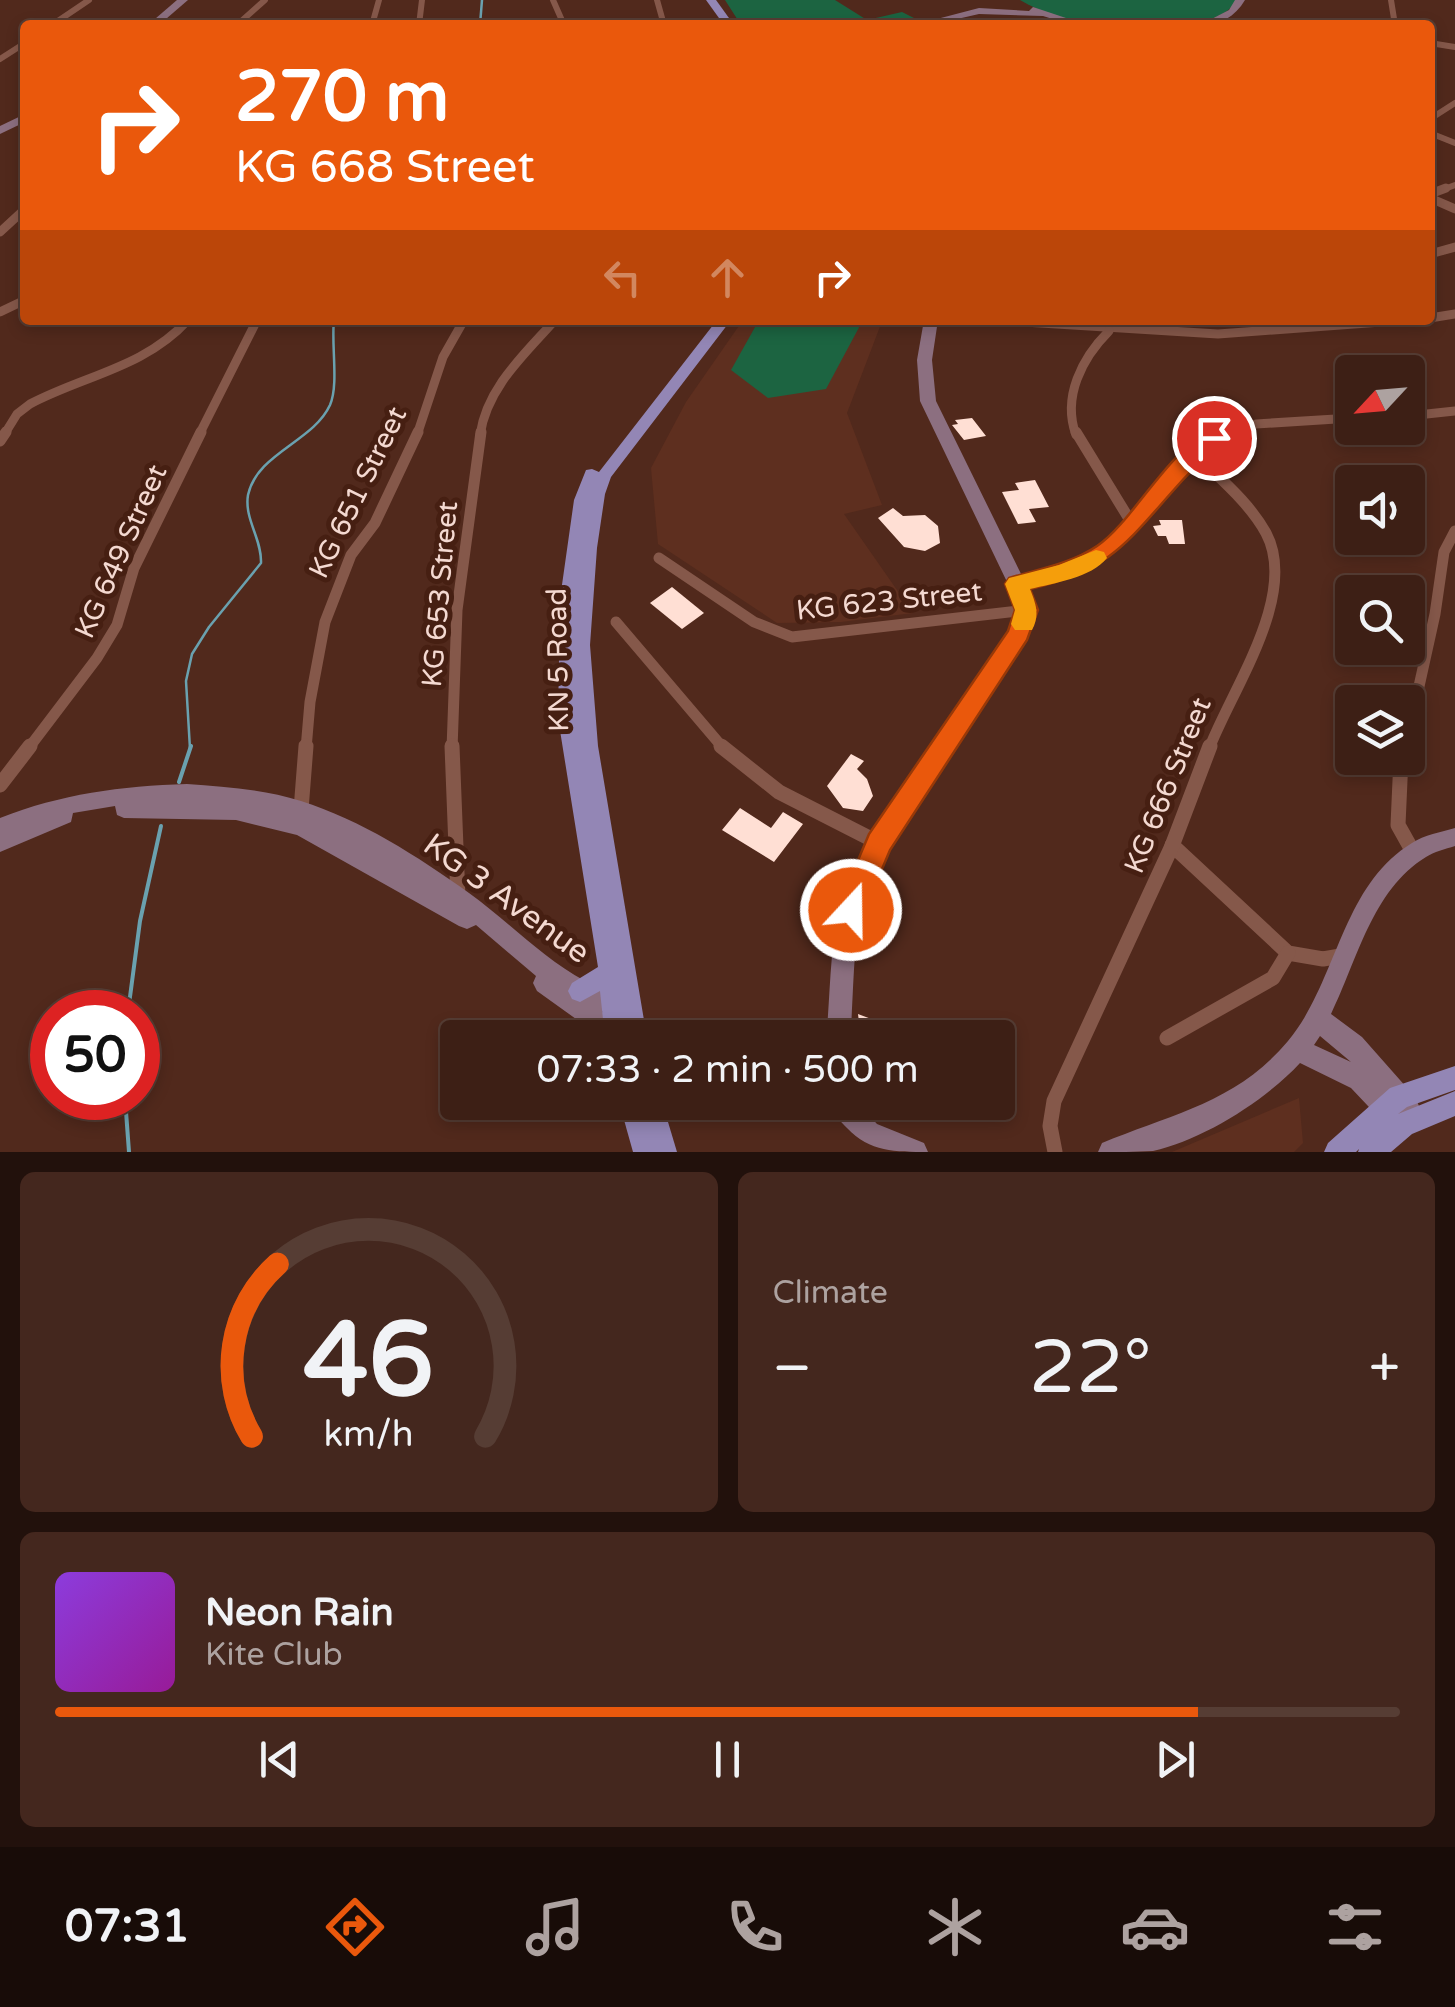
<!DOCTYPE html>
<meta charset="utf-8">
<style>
:root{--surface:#3d1f15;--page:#44271e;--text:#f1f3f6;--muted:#ada2a0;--line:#563d34;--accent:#ea580c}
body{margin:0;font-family:"Varela Round",sans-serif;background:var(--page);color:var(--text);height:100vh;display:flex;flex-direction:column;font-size:38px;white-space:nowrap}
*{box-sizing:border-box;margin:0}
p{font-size:32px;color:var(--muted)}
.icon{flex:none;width:55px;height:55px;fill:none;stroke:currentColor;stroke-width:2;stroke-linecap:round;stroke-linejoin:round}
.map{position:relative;height:1152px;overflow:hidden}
.details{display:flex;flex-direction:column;gap:20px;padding:20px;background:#22110c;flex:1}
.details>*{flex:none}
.guide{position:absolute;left:20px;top:20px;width:1415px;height:305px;border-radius:10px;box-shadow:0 5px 15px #0003,0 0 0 2px var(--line);background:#ea580c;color:#fff;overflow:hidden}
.needle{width:65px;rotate:244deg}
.tools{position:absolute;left:1335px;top:355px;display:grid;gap:20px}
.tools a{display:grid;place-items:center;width:90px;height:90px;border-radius:10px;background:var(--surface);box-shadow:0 5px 15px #0003,0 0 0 2px var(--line);font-size:50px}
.speed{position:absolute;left:30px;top:990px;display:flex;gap:20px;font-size:50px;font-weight:700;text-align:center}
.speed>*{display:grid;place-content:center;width:130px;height:130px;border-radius:50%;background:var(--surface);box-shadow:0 5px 15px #0003,0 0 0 2px var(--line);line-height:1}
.speed .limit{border:15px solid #d22;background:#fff;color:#111}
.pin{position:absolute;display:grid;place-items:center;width:85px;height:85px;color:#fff;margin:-42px;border:5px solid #fff;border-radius:50%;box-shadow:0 2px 10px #0007}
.me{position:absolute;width:110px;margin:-55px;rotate:21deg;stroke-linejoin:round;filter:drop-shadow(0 0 8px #0008)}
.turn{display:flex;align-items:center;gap:35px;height:210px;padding:0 50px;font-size:45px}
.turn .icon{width:130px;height:130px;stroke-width:2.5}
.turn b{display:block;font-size:70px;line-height:85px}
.lanes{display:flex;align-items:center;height:95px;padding:0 50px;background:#0003;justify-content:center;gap:50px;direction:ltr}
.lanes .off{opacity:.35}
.big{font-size:75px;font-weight:600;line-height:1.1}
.details .widget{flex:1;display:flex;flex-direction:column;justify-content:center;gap:15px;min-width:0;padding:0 35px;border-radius:15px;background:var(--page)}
.details .dial{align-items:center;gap:0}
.dial svg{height:260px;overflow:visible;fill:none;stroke:var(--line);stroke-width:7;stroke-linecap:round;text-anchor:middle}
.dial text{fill:var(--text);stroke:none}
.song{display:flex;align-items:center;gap:30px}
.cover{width:120px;height:120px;border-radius:15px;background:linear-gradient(135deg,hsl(270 70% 55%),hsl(300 70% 35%))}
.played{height:10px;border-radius:5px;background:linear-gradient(90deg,var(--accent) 85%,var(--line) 85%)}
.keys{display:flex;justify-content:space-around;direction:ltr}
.heat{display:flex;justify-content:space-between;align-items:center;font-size:55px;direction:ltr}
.details .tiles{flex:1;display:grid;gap:20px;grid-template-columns:1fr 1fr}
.widget:last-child{grid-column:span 2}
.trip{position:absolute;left:440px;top:1020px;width:575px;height:100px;border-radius:10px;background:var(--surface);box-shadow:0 5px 15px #0003,0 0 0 2px var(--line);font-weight:600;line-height:100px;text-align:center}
.menu{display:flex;height:160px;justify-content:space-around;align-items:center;background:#180c08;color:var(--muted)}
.menu .icon{width:70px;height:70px}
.menu .active{color:var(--accent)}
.menu b{font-size:45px;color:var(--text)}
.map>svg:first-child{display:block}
</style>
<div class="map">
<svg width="1455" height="1152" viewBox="0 0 1455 1152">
<rect width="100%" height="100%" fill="#51291c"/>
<!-- built -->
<g fill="#5e2f1f">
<polygon points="743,320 917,320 916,327 881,324 847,413 882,505 844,514 913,613 841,622 777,623 658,544 651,468 686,402"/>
<polygon points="1299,1098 1303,1143 1294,1152 1172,1152"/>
</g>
<!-- green -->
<g fill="#1c6441">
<polygon points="725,0 835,0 867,20 902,12 914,18 900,25 741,25"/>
<path d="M 1020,0 L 1236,0 C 1222,34 1118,30 1087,24 C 1063,19 1040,12 1020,0 Z"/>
<polygon points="759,320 863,320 826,389 768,398 731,370"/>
</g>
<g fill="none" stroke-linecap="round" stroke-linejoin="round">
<!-- stream-far1 -->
<g stroke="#6aa1af" stroke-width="2.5">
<polyline points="480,25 482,0"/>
<path d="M 190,749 L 186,681 L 192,654 L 209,627 L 261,563 C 262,539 244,519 248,495 C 257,453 313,442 330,405 C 339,384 331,345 334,320"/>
</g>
<!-- stream -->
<g stroke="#6aa1af" stroke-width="4">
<polyline points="179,782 191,746"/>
<polyline points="128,1012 140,921 161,826"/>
<polyline points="125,1098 129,1152"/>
</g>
</g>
<!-- building -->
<g fill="#ffdfd4">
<polygon points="972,418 986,436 964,440 952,425 958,424 955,420"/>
<polygon points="1035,480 1049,507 1029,509 1036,522 1018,524 1002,492 1019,490 1015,483"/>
<polygon points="893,508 903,516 925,515 938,526 940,543 925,551 904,547 878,518"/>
<polygon points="1159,520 1182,520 1185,544 1169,544 1166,536 1158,536 1153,526 1161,525"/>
<polygon points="672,587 704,613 682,629 650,603"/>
<polygon points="851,754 864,761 857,769 867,779 873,796 863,811 843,808 827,786"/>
<polygon points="740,808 771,828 783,812 803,824 774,862 722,830"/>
<polygon points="858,1014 919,1037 919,1038 861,1038"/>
</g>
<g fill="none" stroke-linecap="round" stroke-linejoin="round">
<!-- street-far3 -->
<g stroke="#85584a" stroke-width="6">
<polyline points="553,0 564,25"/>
<polyline points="657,0 664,25"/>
<polyline points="1391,0 1395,25"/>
<polyline points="52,25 89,0"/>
<polyline points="237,25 265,0"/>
<polyline points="372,25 379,0"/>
<polyline points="419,25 422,0"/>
<polyline points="1430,43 1455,47"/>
<polyline points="0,59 25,43"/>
<polyline points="1430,119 1455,103"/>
<polyline points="22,125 25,129"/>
<polyline points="1430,133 1455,143"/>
<polyline points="1439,191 1455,185"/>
</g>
<!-- street-far2 -->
<g stroke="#85584a" stroke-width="9">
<polyline points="1430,194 1446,188"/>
<polyline points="1430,198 1455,209"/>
<polyline points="0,232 25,209"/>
<polyline points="1430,254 1455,247"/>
<polyline points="0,312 25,300"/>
<polyline points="1430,318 1455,314"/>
<polyline points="992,320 1218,334 1408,320"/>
<polyline points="1408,416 1455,411"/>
<path d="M 4,435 L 17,414 L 30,404 C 85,375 144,368 188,320"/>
<polyline points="199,435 257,320"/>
<polyline points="417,435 443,357 464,320"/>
<path d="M 480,435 C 487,387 525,354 555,320"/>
<path d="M 1076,435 C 1062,397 1082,358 1109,331"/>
<polyline points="1224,435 1256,424 1352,418"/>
</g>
<!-- street-far1 -->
<g stroke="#85584a" stroke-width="11">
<polyline points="1076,432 1131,522"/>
<polyline points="0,441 6,432"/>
<path d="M 1194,453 C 1219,478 1249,502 1266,533 C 1299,595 1232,689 1209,749"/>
<polyline points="659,558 754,622 792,637 1026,610"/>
<polyline points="1017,584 1064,572 1107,551 1194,453 1214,438 1232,432"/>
<polyline points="616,622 724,749"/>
<polyline points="1408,736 1435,614 1444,552 1455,531"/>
<polyline points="28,749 97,658 117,625 134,568 201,432"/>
<polyline points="306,749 310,702 325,622 351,555 375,523 418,432"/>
<polyline points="452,749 457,610 481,432"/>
</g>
<!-- street -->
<g stroke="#85584a" stroke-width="15">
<polyline points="452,746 458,898"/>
<polyline points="721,746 779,792 879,843"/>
<polyline points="1401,758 1398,825 1412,850"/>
<polyline points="0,785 30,746"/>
<polyline points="301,810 306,746"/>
<polyline points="1172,845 1288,953 1323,959 1346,955"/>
<polyline points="1167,1038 1273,978 1288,953"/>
<polyline points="1055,1152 1050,1126 1054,1101 1172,846 1210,746"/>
</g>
<!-- secondary -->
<g fill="#8c6f80" fill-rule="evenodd">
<polygon points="177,0 188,0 159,25 148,25"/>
<path d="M 1235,0 L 1245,0 C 1235,17 1220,25 1200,25 L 1229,10 Z"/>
<polygon points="1033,7 1087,25 1072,25 1043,16 979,14 931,25 914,25 979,8 1029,11"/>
<polygon points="25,114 25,122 0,134 0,126"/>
<path d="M 924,320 L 938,320 L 932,360 L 936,401 L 1026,584 L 1035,610 L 1034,620 C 1015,657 995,691 971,725 C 934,776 892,827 869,886 C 851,934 855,988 850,1038 L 826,1038 C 831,992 829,944 842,900 C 875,795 965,716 1016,620 L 1017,610 L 1008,584 L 920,401 L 917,360 Z"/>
<path d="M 187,784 C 225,787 264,789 301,801 C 361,820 417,856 469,893 C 508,921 542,958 585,981 C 599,988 614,990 628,996 L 632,1004 L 628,1012 L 620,1016 L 602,1011 L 619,1038 L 592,1038 L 583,1024 L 537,991 L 533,983 L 536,976 L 476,925 L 467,929 L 459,926 L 297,835 L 236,820 L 124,818 L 117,815 L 115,806 L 73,813 L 71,822 L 0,852 L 0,818 C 61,794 121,786 187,784 Z"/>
<path d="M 1455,828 L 1455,846 C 1445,849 1434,852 1426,857 C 1372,890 1357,961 1331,1014 L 1362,1037 L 1415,1097 L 1419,1106 L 1415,1115 L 1394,1128 L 1385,1124 L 1351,1088 L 1300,1063 C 1266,1100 1203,1140 1153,1151 C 1136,1152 1116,1152 1098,1152 L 1102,1143 C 1171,1114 1236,1103 1288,1041 C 1338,981 1341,886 1412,843 C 1424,835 1441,832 1455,828 ZM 1320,1036 L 1351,1062 L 1314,1045 Z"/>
<path d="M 828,1102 L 857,1102 L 877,1124 L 924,1143 L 928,1152 C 895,1152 870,1152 847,1128 C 839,1120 832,1113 828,1102 Z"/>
</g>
<!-- primary -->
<g fill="#9386b5" fill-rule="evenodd">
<polygon points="706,0 716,0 734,25 724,25"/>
<polygon points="717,320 731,320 611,477 605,494 597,548 590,645 598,746 647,1038 605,1038 600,991 580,1002 572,999 568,991 572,983 598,967 558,718 560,599 574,500 586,470 592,469 599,472"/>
<polygon points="1455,1066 1455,1090 1407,1107 1398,1114 1455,1091 1455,1116 1412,1134 1391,1152 1358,1152 1359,1149 1356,1152 1324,1152 1328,1143 1390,1088"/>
<polygon points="619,1102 662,1102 677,1152 633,1152"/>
</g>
</g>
<!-- route -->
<path fill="#ea580c" stroke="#983908" stroke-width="2.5" d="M 1214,431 L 1224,438 C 1211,454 1194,467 1180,483 C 1126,543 1113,569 1030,589 L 1038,610 L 1027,640 L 890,850 L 861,919 L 851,923 L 841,919 L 837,910 L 869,834 L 1008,631 L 1015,610 L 1005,584 L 1009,578 C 1039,569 1070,564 1097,546 C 1134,521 1172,443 1214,431 Z"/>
<!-- slow -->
<path fill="#f59e0b" d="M 1096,550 L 1104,552 L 1107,558 C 1091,578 1054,583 1030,589 C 1036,604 1040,615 1032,630 L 1015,630 L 1011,624 L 1015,610 L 1005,584 L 1009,578 L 1059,565 Z"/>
<g text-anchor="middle" stroke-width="10" stroke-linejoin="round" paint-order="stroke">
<!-- street labels -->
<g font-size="28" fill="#f4d9d1" stroke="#461f12">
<text transform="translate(357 492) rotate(-64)" y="10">KG 651 Street</text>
<text transform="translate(120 551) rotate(-66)" y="10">KG 649 Street</text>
<text transform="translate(439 594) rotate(-85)" y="10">KG 653 Street</text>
<text transform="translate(889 600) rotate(-6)" y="10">KG 623 Street</text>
<text transform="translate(557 660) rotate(-91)" y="10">KN 5 Road</text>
<text transform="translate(1167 785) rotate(-68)" y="10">KG 666 Street</text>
</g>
<!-- near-street labels -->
<g font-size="32" fill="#f4d9d1" stroke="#461f12">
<text transform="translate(507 898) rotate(36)" y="11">KG 3 Avenue</text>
</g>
</g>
</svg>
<div class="tools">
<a><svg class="needle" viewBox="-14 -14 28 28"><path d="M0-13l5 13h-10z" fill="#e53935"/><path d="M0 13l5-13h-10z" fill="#ada2a0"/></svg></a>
<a><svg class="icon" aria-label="sound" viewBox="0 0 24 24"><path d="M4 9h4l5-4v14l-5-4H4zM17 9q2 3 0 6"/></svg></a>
<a><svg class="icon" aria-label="search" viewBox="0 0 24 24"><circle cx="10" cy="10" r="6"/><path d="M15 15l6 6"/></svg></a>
<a><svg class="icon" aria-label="layers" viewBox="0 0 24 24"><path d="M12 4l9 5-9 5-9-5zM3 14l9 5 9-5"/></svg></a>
</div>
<div class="speed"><div class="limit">50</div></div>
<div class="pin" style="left:1214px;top:438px;background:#d93025"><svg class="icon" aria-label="arrive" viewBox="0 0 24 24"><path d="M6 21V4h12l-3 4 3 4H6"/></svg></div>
<svg class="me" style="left:851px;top:910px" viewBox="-20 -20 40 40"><circle r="17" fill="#ea580c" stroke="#fff" stroke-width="3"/><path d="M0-11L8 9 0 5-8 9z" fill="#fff"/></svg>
<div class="trip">07:33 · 2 min · 500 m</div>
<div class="guide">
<div class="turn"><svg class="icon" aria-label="right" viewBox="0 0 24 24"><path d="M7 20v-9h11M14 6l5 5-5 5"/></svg><div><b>270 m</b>KG 668 Street</div></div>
<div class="lanes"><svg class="icon off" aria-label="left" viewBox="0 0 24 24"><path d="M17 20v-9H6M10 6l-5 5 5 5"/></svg><svg class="icon off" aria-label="ahead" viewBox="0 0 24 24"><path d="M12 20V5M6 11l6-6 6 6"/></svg><svg class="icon" aria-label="right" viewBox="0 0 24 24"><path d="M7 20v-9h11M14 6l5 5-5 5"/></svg></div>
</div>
</div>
<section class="details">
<div class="tiles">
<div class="widget dial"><svg viewBox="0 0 100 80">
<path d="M14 69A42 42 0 1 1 86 69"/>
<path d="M14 69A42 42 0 0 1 22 16" stroke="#ea580c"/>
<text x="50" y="56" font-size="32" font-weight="700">46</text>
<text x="50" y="72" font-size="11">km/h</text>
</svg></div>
<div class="widget"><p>Climate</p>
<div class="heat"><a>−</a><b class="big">22°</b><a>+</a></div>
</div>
<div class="widget">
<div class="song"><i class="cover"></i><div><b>Neon Rain</b><p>Kite Club</p></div></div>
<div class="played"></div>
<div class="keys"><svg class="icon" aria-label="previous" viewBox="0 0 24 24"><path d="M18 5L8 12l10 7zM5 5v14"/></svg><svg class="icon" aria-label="pause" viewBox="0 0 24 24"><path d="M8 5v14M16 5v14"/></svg><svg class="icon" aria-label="next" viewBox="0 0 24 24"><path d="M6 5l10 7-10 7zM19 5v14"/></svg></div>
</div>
</div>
</section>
<nav class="menu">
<b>07:31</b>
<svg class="icon active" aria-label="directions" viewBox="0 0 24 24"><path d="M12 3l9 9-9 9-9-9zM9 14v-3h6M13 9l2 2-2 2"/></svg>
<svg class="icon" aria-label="music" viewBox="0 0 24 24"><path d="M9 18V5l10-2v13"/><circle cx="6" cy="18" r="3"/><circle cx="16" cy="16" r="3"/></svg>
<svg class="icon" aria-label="phone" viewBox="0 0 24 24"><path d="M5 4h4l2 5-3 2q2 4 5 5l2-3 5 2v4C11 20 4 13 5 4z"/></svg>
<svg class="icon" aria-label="climate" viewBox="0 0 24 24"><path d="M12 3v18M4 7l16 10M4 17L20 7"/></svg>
<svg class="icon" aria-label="car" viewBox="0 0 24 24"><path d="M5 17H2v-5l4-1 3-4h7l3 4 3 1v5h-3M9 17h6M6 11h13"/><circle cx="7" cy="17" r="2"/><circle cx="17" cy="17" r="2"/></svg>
<svg class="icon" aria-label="filters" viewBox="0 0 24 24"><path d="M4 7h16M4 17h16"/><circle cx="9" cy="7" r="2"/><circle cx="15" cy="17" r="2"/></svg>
</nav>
